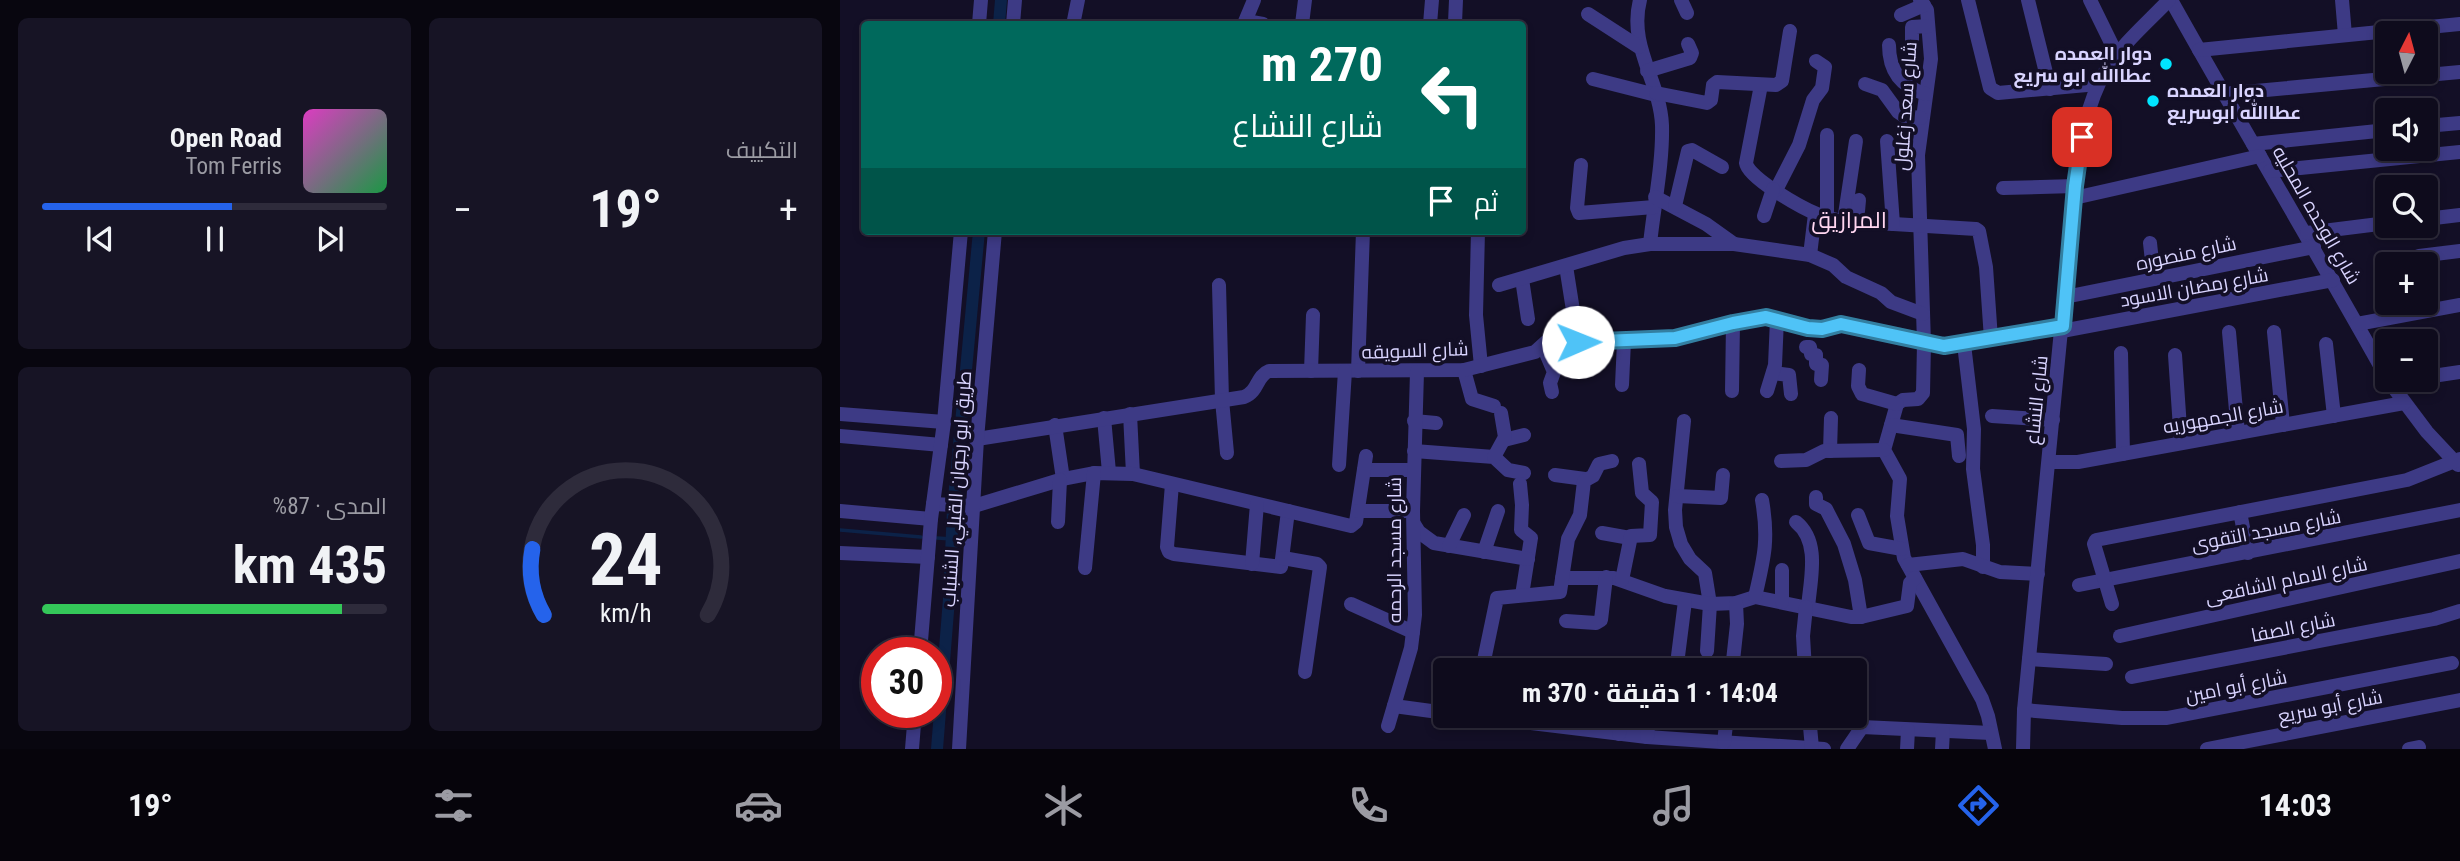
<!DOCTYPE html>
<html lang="ar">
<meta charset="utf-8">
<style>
:root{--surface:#0e0b1c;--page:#171425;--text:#f1f3f6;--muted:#9b9ba3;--line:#2e2b3b;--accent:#2563eb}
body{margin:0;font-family:"Roboto Condensed",Cairo,sans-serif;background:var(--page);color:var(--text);direction:rtl;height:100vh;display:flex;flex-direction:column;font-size:26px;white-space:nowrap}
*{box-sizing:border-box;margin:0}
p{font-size:23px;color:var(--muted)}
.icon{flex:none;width:38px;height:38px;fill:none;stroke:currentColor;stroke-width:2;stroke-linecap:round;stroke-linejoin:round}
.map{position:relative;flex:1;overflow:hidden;direction:ltr}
.side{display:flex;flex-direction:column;gap:18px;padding:18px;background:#08060f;width:840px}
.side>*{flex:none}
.banner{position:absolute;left:21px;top:21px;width:665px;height:214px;border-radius:7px;box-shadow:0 4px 10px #0003,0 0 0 2px var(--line);direction:rtl;background:#00695c;color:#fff;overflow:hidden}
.needle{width:46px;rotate:6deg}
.buttons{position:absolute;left:1535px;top:21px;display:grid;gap:14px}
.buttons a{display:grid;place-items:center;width:63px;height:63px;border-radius:7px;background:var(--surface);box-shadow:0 4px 10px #0003,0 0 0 2px var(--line);font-size:35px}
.speed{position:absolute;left:21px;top:637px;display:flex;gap:14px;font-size:35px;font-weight:700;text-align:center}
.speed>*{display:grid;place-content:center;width:91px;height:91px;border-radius:50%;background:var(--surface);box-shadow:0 4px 10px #0003,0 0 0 2px var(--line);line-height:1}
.speed .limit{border:10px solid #d22;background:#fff;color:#111}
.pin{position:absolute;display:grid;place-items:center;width:60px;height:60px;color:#fff;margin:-30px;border-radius:14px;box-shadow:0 4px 10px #0006}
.me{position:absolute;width:77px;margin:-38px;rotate:89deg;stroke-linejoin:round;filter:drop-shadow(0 0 5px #0008)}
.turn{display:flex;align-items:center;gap:24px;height:147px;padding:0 28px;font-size:32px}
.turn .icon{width:91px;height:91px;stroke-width:2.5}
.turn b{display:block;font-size:49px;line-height:60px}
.then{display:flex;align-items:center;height:66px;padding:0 28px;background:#0003;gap:14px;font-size:26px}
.big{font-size:52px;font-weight:700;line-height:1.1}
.side .widget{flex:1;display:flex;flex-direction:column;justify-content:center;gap:10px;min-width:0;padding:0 24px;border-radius:10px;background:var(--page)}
.side .dial{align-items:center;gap:0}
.dial svg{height:182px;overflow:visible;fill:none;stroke:var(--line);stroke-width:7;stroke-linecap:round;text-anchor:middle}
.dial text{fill:var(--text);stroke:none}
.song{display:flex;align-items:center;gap:21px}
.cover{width:84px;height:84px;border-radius:10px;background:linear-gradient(135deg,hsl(310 70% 55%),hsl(140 70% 35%))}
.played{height:7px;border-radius:4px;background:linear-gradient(90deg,var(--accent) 55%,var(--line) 55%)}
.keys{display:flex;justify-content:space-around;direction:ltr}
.heat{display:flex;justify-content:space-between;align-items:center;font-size:38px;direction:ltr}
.charge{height:10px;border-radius:5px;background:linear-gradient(90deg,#34c759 87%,var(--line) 0)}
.side .tiles{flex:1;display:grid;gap:18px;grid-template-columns:repeat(2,1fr)}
.trip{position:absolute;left:593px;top:658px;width:434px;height:70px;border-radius:7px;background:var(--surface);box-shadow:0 4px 10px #0003,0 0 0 2px var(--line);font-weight:700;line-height:70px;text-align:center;direction:rtl}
.tabs{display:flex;height:112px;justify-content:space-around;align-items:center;background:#06040b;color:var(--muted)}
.tabs .icon{width:49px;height:49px}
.tabs .on{color:var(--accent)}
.tabs b{font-size:32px;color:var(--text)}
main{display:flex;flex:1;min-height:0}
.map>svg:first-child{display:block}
</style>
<main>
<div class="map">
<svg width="1620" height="749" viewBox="0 0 1620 749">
<rect width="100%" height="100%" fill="#130f26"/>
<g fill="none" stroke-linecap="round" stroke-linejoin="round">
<!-- stream -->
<g stroke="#0c2248" stroke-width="3.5">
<polyline points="0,530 81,537"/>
<polyline points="97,538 112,539"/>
</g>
<!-- canal -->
<g stroke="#0c2248" stroke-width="12">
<polyline points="159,24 161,0"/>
<polyline points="97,749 109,599 113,509 139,231"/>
</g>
<!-- minor -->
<g stroke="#3d3a85" stroke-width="14">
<path d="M 800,0 C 788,46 820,81 822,125 C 823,164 814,205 810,244"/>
<polyline points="841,0 847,13"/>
<polyline points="1080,0 1087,10 1091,59 1078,155 1084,343 1083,393 1078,399 1063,400 1057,404 1044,450 1060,479 1057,516 1064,558 1142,699 1148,716 1155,749"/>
<polyline points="1128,0 1150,88 1158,93 1258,84"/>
<polyline points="1188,0 1210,89"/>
<polyline points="1250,0 1277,55"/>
<path d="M 1331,0 C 1402,127 1476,251 1547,378"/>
<polyline points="1502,0 1505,35"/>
<polyline points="748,14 799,47"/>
<polyline points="1061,15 1084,5"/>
<polyline points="234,20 238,0"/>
<polyline points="406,21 423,24"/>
<polyline points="615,23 616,0"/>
<polyline points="139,24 141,0"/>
<polyline points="173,24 175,0"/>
<polyline points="404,24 414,0"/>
<polyline points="462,24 465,0"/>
<polyline points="590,24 592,0"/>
<path d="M 1049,45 C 1049,71 1061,87 1086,94"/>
<polyline points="1072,47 1072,27 1088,26"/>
<polyline points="1359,50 1620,24"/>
<polyline points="807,71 850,58 852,53 848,44"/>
<polyline points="753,79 816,95"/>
<polyline points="1025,84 1042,90 1058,112 1064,116 1081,118"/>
<path d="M 921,85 L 906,163 C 908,178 962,208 977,214 C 986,218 995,220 1004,221 L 1136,229 L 1139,231 L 1146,267 L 1151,339"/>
<polyline points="816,93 867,103 871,100 873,85 877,82 936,85 942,81 950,31"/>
<polyline points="1383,94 1620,72"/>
<polyline points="1586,126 1620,123"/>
<polyline points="1047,141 1053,224"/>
<polyline points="1413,144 1547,130"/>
<polyline points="741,165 737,208 739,213 814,207"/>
<polyline points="1430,171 1620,152"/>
<polyline points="1163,188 1235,186"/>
<polyline points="936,190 959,145 973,100 982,88 985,67 976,61"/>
<polyline points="815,197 866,224 894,244"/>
<polyline points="1234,198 1420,156"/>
<polyline points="835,206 848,151 852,150 882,167"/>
<polyline points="924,216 933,189"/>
<polyline points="987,218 987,135"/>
<polyline points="1586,219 1620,215"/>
<polyline points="1004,221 1016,141"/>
<polyline points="1017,222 1019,200"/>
<polyline points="638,231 636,315 641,366"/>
<polyline points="1467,233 1547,223"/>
<polyline points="1310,243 1314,279"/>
<polyline points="970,255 975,214"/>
<polyline points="1578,264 1579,256 1620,251"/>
<polyline points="726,266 738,342"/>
<polyline points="682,279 688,319"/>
<polyline points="379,285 382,400 387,453"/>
<polyline points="659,285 784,248 810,244 894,244 970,255 993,265 1006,277 1041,293 1051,302 1083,314"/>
<polyline points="1225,297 1474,247"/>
<polyline points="1517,324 1620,305"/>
<polyline points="1222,331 1493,280"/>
<polyline points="1389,332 1398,433"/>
<polyline points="1434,332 1443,425"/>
<polyline points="1124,344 1134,429 1133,469 1143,545 1143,567"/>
<polyline points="1486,344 1494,416"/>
<polyline points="703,346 714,372 710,383 712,392"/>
<polyline points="966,347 970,347 971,354 976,355 976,364 982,365 981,380"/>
<polyline points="1281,353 1283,454"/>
<polyline points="1335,355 1341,443"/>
<polyline points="624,370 632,399 654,406"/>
<polyline points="1019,370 1018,386 1022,394 1057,404"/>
<polyline points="471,371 473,315"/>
<polyline points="518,371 523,231"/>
<polyline points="933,373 949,375 951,394"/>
<polyline points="1586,377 1620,372"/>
<polyline points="1548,380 1587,432 1618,465"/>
<polyline points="1550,383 1570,380"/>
<polyline points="782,385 784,341"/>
<polyline points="892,391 893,323"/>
<polyline points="927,391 935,365 937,319"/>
<polyline points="0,414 104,422"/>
<polyline points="290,414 293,474"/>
<polyline points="1152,416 1213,420"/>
<polyline points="264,418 269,472"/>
<polyline points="574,421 596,423"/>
<polyline points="844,421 835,510 836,527 841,544 850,559 865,573 870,604 867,651"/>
<polyline points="215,425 223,479"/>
<polyline points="1051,425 1117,435 1119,456"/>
<polyline points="0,436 101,445"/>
<path d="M 137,439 L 404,397 C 419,391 416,376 429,371 L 624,370 L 695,352 L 706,342 L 726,337 L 745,343 L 835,338 L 893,323 L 926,317 L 968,328 L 982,329 L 1001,324 L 1104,346 L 1223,326"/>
<polyline points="664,440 684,435"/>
<polyline points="574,451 654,457 668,470 684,473"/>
<polyline points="990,451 991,418"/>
<polyline points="654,457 665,437 661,413"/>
<polyline points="941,461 966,460 984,451 1044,450"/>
<polyline points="1209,462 1238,462 1564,403"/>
<polyline points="499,465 505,371"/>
<polyline points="524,470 574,470"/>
<polyline points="715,475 745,479"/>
<polyline points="332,484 327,547 329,552 334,554 441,567 448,511"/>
<polyline points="680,484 682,505 681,530 691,538 682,595"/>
<polyline points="837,496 881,498 883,475"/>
<polyline points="976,497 976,504 986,509 1004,544 1015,580 1021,617"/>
<polyline points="93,504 134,506 223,479 254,473 293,474 511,526 516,522 526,456"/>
<polyline points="0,511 91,519"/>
<polyline points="518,511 573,511"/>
<polyline points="1400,512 1408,553"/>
<polyline points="1018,515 1029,543 1062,549"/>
<polyline points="218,522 220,480"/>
<path d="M 956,522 C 981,542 970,580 968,608"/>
<polyline points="574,524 579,532 594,543 688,559"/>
<polyline points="762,533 790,538"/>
<polyline points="609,546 624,515"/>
<polyline points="644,552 658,511"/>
<polyline points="0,553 88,557"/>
<polyline points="443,558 477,564 480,567 465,672"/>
<polyline points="412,564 417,504"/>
<polyline points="1068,565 1123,559 1160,572 1198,574"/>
<polyline points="245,568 254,473"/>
<polyline points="722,578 774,578 825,596 870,604 896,603 915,597 1011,617 1021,617 1067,606 1070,583 1075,578"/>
<polyline points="782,580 791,536 810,535 812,502 802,493 799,464"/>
<polyline points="1239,585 1620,510"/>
<path d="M 915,597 C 924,558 929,540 922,500"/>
<polyline points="942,602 942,570"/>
<polyline points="511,604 573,632"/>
<polyline points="1272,604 1254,544 1256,540 1567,480 1620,459"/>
<polyline points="726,621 756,623 761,620 766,577"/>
<polyline points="1280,636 1620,561"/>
<polyline points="80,653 91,519 104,422 121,231"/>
<polyline points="838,656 845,601"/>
<polyline points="1189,659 1266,664"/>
<polyline points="642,670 657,598 720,592 728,539 740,515 744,481 753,476 759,464 772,461"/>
<polyline points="892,670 897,624 896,603"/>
<polyline points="965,670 963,636 966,607"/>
<polyline points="1292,677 1594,619 1620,611"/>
<polyline points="554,706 606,713"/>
<polyline points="1184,710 1282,718 1327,718 1612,663"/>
<polyline points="631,716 807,737 984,749"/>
<polyline points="969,716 972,748"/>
<polyline points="548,726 571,648 575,615 573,511 577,372"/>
<polyline points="779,734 781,716"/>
<polyline points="807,737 809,716"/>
<polyline points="884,742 887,716"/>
<polyline points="72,749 75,712"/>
<polyline points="119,749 137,439 155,231"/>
<polyline points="1007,749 1022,727 1151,733"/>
<polyline points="1067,749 1068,730"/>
<polyline points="1102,749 1103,731"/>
<path d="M 1183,749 L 1184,710 L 1235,186 C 1239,147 1246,104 1266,70 C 1282,44 1308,22 1329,0"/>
<polyline points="1367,749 1620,700"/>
<polyline points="1569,749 1579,747"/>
</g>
</g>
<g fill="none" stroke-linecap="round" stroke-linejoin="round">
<defs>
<polyline id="route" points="738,342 835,338 893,323 926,317 968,328 982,329 1001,324 1104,346 1223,326 1235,186 1242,137"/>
</defs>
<!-- route casing -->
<use href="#route" stroke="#337fa1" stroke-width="18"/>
<!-- route -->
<use href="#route" stroke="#4fc3f7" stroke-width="12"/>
</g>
<!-- markers -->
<g fill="#00e5ff" stroke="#130f26" stroke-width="2.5">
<circle cx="1326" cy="64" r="7"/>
<circle cx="1313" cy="101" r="7"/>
</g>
<g text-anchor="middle" stroke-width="7" stroke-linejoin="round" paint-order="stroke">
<!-- poi labels -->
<g font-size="19" font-weight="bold" fill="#d9d4ff" stroke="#130f26" text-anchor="end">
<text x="1312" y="60">دوار العمده<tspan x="1312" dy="22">عطاالله ابو سريع</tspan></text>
<text x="1327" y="97" text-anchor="start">دوار العمده<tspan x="1327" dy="22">عطاالله ابوسريع</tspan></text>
</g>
<!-- street labels -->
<g font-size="19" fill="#d9d4ff" stroke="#130f26">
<text transform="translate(1065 106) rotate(-86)" y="7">شارع سعد زغلول</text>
<text transform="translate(1477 215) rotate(60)" y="7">شارع الوحده المحليه</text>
<text transform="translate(1346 253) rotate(-12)" y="7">شارع منصوره</text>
<text transform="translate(1354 287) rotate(-10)" y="7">شارع رمضان الاسود</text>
<text transform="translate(575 350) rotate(-2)" y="7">شارع السويقه</text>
<text transform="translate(1196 400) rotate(-84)" y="7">شارع النشاع</text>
<text transform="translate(1383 416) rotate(-10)" y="7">شارع الجمهوريه</text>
<text transform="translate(116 489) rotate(-86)" y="7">طريق ابو رجوان القبلي, الشنباب</text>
<text transform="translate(1426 530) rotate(-11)" y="7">شارع مسجد التقوى</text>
<text transform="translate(554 550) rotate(-90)" y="7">شارع مسجد الرحمه</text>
<text transform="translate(1446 580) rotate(-12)" y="7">شارع الامام الشافعى</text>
<text transform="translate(1453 627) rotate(-11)" y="7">شارع الصفا</text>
<text transform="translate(1396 686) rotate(-11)" y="7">شارع أبو امين</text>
<text transform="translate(1490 706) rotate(-11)" y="7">شارع أبو سريع</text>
</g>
<!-- quarter labels -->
<g font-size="23" fill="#ffd6f0" stroke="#130f26">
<text x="1009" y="228">المرازيق</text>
</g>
</g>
</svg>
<div class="buttons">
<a><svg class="needle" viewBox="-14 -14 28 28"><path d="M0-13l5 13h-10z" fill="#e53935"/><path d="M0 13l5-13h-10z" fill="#9b9ba3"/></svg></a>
<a><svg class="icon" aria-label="sound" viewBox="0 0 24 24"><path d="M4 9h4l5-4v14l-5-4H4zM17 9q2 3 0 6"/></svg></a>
<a><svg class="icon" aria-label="search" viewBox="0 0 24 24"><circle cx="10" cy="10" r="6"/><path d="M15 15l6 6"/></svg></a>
<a>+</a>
<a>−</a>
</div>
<div class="speed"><div class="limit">30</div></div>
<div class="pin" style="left:1242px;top:137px;background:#d93025"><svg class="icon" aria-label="arrive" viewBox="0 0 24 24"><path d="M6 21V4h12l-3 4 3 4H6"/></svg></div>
<svg class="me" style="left:738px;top:342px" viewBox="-20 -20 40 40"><circle r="19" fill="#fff"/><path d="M0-13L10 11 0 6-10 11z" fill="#4fc3f7"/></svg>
<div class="trip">14:04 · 1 دقيقة · 370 m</div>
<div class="banner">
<div class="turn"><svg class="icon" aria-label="left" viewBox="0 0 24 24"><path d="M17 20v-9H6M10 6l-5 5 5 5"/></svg><div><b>270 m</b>شارع النشاع</div></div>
<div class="then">ثم<svg class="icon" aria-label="arrive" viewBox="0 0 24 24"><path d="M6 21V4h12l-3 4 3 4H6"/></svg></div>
</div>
</div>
<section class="side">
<div class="tiles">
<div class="widget"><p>التكييف</p>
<div class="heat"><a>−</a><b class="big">19°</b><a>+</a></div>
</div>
<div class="widget">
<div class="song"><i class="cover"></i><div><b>Open Road</b><p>Tom Ferris</p></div></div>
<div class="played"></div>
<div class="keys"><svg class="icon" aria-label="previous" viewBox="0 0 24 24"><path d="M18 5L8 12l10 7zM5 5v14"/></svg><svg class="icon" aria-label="pause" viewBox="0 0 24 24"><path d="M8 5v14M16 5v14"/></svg><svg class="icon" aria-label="next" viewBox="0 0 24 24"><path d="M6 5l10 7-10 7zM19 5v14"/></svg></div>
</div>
<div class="widget dial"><svg viewBox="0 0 100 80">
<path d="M14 69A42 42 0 1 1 86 69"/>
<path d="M14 69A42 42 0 0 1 9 40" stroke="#2563eb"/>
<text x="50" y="56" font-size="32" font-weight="700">24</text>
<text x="50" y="72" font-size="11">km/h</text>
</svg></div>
<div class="widget"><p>المدى · 87%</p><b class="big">435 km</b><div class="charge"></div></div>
</div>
</section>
</main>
<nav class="tabs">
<b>14:03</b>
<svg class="icon on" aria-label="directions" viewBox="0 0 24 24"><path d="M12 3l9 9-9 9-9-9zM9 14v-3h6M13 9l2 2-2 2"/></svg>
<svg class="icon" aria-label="music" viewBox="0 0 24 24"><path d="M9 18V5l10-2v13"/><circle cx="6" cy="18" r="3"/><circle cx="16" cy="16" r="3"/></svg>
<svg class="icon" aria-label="phone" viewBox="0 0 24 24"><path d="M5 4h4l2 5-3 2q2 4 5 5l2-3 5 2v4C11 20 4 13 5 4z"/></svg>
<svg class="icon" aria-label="climate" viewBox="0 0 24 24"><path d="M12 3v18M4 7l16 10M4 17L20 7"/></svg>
<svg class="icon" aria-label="car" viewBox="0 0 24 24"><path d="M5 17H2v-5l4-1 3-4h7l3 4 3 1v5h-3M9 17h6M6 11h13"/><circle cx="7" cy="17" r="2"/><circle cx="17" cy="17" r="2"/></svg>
<svg class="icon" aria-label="filters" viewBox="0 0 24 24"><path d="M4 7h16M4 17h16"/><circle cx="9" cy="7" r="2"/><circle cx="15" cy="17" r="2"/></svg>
<b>19°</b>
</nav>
